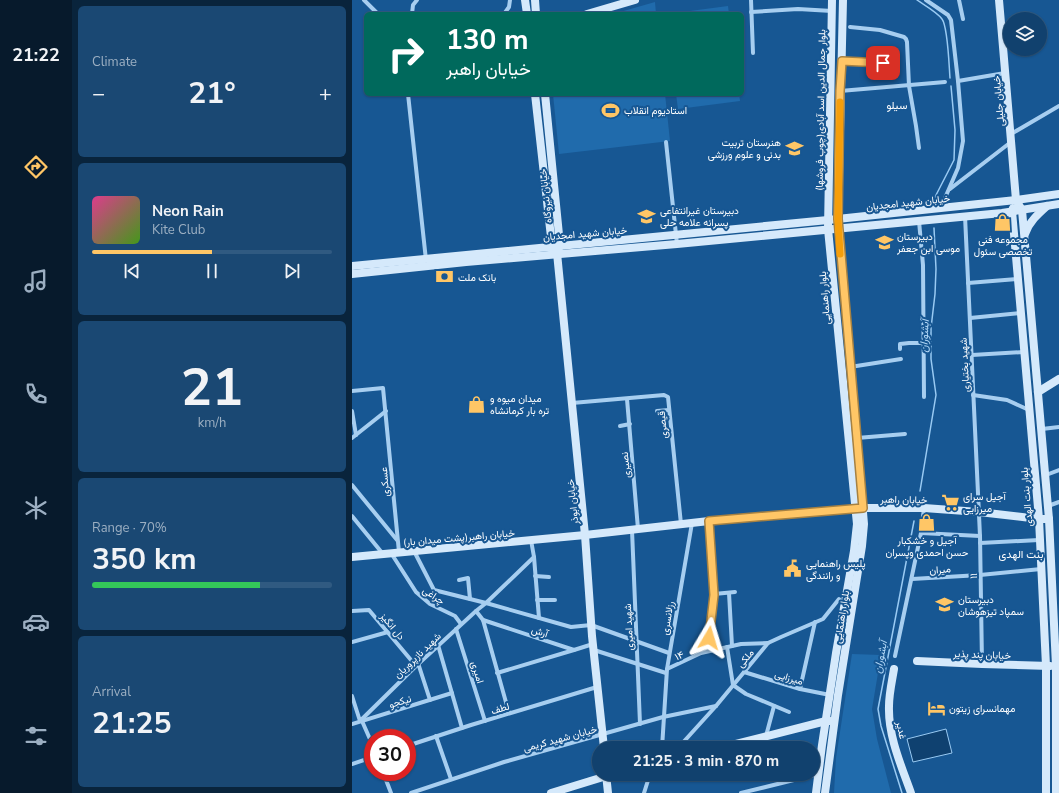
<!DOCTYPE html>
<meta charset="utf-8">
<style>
:root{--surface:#11416e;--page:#1a4873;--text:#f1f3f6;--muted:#9cafc2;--line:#305a81;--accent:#ffc666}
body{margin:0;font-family:"Nunito Sans",Vazirmatn,sans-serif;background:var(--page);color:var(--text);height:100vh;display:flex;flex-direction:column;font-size:15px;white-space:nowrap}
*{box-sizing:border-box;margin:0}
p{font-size:13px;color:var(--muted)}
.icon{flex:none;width:22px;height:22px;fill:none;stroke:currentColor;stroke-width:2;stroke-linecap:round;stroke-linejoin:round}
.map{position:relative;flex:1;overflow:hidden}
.details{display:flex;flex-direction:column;gap:6px;padding:6px;background:#09243c;width:280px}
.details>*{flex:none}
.hud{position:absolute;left:12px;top:12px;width:380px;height:84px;border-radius:6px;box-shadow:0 1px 3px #0004,0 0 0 1px var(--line);background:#00695c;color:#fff;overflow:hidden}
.controls{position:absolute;left:651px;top:12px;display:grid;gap:8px}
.controls a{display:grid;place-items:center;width:44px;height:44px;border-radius:50%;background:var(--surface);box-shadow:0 1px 3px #0004,0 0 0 1px var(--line);font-size:20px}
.speed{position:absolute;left:12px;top:729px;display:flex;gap:8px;font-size:20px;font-weight:700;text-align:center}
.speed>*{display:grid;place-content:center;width:52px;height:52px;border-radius:50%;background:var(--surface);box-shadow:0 1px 3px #0004,0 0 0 1px var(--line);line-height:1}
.speed .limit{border:6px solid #d22;background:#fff;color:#111}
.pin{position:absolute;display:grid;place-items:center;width:34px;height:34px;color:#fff;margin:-17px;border-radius:8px;box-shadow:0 2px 6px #0006}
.me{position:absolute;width:44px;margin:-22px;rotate:7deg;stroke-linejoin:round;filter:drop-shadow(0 0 3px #0008)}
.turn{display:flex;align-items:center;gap:14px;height:84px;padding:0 16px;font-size:18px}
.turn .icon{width:52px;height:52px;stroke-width:2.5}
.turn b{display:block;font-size:28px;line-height:34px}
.big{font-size:30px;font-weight:700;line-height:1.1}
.details .card{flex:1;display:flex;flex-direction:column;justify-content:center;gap:6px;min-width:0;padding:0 14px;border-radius:6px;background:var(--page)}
.details .dial{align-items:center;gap:0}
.dial b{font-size:52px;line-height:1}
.song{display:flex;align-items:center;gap:12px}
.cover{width:48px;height:48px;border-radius:6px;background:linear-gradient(135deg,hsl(330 70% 55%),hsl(100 70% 35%))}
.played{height:4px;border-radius:2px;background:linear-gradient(90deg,var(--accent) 50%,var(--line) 50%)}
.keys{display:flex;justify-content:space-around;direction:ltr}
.heat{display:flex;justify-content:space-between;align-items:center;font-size:22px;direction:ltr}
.charge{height:6px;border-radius:3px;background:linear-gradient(90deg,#34c759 70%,var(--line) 0)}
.trip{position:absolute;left:240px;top:741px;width:228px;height:40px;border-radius:20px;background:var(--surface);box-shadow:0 1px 3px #0004,0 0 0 1px var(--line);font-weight:700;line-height:40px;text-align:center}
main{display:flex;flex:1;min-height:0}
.dock{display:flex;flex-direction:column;width:72px;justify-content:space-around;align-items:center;background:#071a2c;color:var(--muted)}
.dock .icon{width:28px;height:28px}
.dock .selected{color:var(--accent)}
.dock b{font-size:18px;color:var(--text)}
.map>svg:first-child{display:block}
</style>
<main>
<nav class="dock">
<b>21:22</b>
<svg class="icon selected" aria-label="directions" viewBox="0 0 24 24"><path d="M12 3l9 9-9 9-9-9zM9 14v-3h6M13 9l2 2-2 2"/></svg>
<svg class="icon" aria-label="music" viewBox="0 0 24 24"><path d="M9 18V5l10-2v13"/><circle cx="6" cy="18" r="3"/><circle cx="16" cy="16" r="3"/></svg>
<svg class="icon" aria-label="phone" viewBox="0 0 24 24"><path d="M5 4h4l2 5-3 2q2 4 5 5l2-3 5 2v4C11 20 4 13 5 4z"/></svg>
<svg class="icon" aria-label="climate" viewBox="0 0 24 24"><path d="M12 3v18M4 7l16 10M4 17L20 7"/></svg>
<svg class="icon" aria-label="car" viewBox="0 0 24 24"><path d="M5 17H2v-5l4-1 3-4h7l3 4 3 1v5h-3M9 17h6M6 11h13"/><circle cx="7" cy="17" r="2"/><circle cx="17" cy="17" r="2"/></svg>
<svg class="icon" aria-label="filters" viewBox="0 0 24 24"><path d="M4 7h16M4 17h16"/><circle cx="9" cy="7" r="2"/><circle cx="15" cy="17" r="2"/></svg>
</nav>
<section class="details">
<div class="card"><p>Climate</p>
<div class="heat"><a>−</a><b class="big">21°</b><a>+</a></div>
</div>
<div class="card">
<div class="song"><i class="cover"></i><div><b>Neon Rain</b><p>Kite Club</p></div></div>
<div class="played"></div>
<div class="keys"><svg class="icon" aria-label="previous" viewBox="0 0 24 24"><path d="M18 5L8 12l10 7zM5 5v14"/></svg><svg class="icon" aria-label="pause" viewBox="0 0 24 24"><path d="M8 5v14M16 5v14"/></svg><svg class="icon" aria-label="next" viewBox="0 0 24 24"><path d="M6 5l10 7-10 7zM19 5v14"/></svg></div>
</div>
<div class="card dial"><b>21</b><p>km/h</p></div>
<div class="card"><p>Range · 70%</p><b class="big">350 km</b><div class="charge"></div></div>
<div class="card"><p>Arrival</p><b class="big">21:25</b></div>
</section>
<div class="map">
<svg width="707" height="793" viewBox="0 0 707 793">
<rect width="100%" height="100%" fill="#175793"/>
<!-- green -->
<g fill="#206bac">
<polygon points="303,2 304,14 261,14"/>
<polygon points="376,6 377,14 315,14"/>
<polygon points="201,94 313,94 318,141 207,154"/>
<polygon points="324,94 387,94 388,101 326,109"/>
<polygon points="500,654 529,655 520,709 525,739 539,793 482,793 484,758"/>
</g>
<!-- water -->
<polygon fill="#0f4170" stroke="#99caf3" points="594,729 600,753 561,762 555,739"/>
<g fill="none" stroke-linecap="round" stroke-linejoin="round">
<!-- stream -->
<g stroke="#99caf3" stroke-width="1.5">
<path d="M 565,0 C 572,5 585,12 590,19 C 596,27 597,66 598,78"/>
<polyline points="582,199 602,160 603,130 599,86"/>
<polyline points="568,491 584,395 579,359 579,328 583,294 584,269 582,228"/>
<polyline points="550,793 529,726 526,709 562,521"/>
</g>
<!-- street -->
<g stroke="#a7cef0" stroke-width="4">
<polyline points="12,0 26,14"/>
<polyline points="399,0 401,53"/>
<polyline points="574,0 596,15 599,20 606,81 611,141 606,168 593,198 593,208"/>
<polyline points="607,0 611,19"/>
<polyline points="399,12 446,9 480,11"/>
<polyline points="60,14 61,5 65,0"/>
<polyline points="152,14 157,7 158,0"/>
<polyline points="498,27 528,30 552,37 554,39 555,42 557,86 564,126 567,148"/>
<polyline points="490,61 531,63"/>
<polyline points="606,81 653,73"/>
<polyline points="488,91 593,82"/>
<polyline points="56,94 74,260"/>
<polyline points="659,134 707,106"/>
<polyline points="314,142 325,244"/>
<polyline points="598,189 659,142"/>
<polyline points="613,216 628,536 630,664"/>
<polyline points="567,221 571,265 572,397"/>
<polyline points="616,283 665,279"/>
<polyline points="618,318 668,313"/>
<polyline points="548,349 548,344 557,343 571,343"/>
<polyline points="620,355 672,352"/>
<polyline points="498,367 549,359"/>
<polyline points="0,391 31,388 47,552"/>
<polyline points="621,395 655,400 677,410"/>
<polyline points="275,399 286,529"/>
<polyline points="220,403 312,395 316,397 329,524"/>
<polyline points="0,411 4,435"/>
<polyline points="305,411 317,410"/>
<polyline points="268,426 278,424"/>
<polyline points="690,429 707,427"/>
<polyline points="0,438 34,411"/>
<polyline points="505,438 553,434"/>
<polyline points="694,475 707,470"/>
<polyline points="0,485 45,540"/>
<polyline points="696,506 707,502"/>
<polyline points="0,516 31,554"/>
<polyline points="280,530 288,724"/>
<polyline points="569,533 628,536"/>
<polyline points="628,543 687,540"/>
<polyline points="62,551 82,590 134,603 219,627 239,625 317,653"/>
<polyline points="39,553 64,592 78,604 103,616 109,624"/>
<polyline points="182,557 187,618"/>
<polyline points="183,576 197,577"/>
<polyline points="560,579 628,575 689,569"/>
<polyline points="107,580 116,578 118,599"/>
<polyline points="377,593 380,646"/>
<polyline points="362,594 383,592"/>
<polyline points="185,600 203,600"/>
<polyline points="0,611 17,610 64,666"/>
<polyline points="124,611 131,620 157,713"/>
<polyline points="131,620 222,650 241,644"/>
<polyline points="104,629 133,721"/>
<polyline points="0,642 36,632"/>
<polyline points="86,645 110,728"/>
<polyline points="375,647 381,685 394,694 437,712"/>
<polyline points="242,650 314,673"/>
<polyline points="355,651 362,595 357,521"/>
<polyline points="543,656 569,533 572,508"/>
<polyline points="66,663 78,700"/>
<polyline points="315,669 349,653 389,644 416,643"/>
<polyline points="392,672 448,689 478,695"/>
<polyline points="145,673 222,650"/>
<polyline points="448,689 463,622"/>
<polyline points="0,696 8,721 64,666 124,611 134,603 182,557 179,540"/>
<polyline points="10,721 21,746"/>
<polyline points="0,724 100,693"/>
<polyline points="84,736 99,779"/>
<polyline points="414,736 422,706"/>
<polyline points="55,746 119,725 245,687"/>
<polyline points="310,748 315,669 340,523"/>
<polyline points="326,748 364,706 416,643 429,637 471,619 487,599"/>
<polyline points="0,764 21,757"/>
<polyline points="31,772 39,793"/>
<polyline points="59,793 152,762 311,717 364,706"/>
<polyline points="292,793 298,774"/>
<polyline points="389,793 466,774"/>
</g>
<!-- secondary -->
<g stroke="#d5e9fb" stroke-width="8">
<polyline points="173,0 175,14"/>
<polyline points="183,0 184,14"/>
<polyline points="647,0 664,200 670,210 697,519 704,666 704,793"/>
<polyline points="235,14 283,0"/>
<polyline points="183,94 200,246 202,250"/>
<polyline points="193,94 208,245 205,253 233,535 240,636 252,748"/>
<polyline points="661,208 660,211 687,519 694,666 694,793"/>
<path d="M 673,234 C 677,222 686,214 695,206"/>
<polyline points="0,266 476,220 664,200 707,194"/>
<polyline points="0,274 114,262 325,244 650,213 707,204"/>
<polyline points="686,392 707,379"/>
<polyline points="0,557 233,535 357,521 511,508 572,508 627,512 687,519 697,519"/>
<polyline points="565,661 630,664 698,666"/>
<path d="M 542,669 C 540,681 537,694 537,706 C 536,736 549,765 559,793"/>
<polyline points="368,748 474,721 478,721"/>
<polyline points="254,774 256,793"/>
<polyline points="199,793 261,774"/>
<polyline points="464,793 470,745 484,653 502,551 505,524 476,229 480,0"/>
<polyline points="473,793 486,695 510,546 512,524 486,219 491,0"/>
</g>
</g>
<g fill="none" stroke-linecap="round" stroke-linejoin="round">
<defs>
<polyline id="route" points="357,638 362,595 357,521 511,508 486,219 488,91 490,61 531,63"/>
</defs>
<!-- route casing -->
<use href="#route" stroke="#a68142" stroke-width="10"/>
<!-- route -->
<use href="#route" stroke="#ffc666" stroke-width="7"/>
<!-- slow -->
<polyline stroke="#f59e0b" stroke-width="7" points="488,102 486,219 488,254"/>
</g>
<!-- icons -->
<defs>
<symbol id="stadium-bare" viewBox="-9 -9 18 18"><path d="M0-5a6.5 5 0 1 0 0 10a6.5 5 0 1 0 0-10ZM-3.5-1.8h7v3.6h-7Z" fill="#ffc666" stroke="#175793" stroke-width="2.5" paint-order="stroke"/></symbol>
<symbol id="school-bare" viewBox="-9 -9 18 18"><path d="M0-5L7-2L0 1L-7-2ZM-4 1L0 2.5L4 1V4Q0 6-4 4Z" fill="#ffc666" stroke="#175793" stroke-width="2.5" paint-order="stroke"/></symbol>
<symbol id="shop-bare" viewBox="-9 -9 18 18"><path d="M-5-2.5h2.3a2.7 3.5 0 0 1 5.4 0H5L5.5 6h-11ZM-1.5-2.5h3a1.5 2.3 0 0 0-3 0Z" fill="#ffc666" stroke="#175793" stroke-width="2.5" paint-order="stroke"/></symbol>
<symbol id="bank-bare" viewBox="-9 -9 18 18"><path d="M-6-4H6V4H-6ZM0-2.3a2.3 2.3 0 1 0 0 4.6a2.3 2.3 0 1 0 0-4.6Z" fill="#ffc666" stroke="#175793" stroke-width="2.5" paint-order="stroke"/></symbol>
<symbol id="supermarket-bare" viewBox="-9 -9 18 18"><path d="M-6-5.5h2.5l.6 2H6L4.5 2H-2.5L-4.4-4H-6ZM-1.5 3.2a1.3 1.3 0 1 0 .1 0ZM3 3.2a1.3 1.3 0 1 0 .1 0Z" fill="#ffc666" stroke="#175793" stroke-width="2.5" paint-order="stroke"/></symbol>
<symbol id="civic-bare" viewBox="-9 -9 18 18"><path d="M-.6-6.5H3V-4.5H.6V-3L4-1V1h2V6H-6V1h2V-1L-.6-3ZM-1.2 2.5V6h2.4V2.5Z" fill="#ffc666" stroke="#175793" stroke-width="2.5" paint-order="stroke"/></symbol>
<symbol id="hotel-bare" viewBox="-9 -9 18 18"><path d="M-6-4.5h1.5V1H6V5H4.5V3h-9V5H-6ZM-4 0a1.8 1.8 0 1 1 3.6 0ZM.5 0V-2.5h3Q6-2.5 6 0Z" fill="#ffc666" stroke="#175793" stroke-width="2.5" paint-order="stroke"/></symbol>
</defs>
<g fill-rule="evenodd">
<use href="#stadium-bare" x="246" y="98" width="25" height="25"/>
<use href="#school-bare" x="430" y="136" width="25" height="25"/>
<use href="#school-bare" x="282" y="204" width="25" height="25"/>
<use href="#shop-bare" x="638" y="210" width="25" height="25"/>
<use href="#school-bare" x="520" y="230" width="25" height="25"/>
<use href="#bank-bare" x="80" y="264" width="25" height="25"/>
<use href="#shop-bare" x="112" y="392" width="25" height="25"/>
<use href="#supermarket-bare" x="586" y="490" width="25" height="25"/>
<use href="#shop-bare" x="562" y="510" width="25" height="25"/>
<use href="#civic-bare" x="428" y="556" width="25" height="25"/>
<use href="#school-bare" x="580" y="592" width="25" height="25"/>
<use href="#hotel-bare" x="572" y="696" width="25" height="25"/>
</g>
<g text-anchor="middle" stroke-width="4" stroke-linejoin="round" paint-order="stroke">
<!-- street labels -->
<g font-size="10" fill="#fff" stroke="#175793">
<text transform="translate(646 101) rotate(-95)" y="4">خیابان جلیلی</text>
<text transform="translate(468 110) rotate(-89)" y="4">بلوار جمال الدین اسد آبادی(چوب فروشها)</text>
<text transform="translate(193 196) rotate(-96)" y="4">خیابان نیروگاه</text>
<text transform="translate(556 202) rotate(-6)" y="4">خیابان شهید امجدیان</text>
<text transform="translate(233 233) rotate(-5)" y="4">خیابان شهید امجدیان</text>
<text transform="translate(472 298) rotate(-95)" y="4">بلوار راهنمایی</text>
<text transform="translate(612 365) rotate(-93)" y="4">شهید بختیاری</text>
<text transform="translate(310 425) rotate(-96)" y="4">قیصری</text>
<text transform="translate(273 465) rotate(-95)" y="4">نصیری</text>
<text transform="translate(32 482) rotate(-95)" y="4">عسکری</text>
<text transform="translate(674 497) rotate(-95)" y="4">بلوار بنت الهدی</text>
<text transform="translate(552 499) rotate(1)" y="4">خیابان راهبر</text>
<text transform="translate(220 502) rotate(-96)" y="4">خیابان ابوذر</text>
<text transform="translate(107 537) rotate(-5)" y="4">خیابان راهبر(پشت میدان بار)</text>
<text transform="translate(588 569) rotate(-4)" y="4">میران</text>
<text transform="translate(621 576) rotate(-91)" y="4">۱۱</text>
<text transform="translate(82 595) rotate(34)" y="4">چراغی</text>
<text transform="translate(489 617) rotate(-81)" y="4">بلوار راهنمایی</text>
<text transform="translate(315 618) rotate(-80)" y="4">رزلانسری</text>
<text transform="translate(41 626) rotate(50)" y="4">دل انگیز</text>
<text transform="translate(276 627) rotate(-93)" y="4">شهید امیری</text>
<text transform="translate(188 631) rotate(18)" y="4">آرش</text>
<text transform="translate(630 654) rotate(2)" y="4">خیابان پند پذیر</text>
<text transform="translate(65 655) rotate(-44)" y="4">شهید نازپروریان</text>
<text transform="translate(327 655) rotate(-25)" y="4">۱۴</text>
<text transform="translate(393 658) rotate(-50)" y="4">ملکی</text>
<text transform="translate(126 672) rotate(73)" y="4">امیری</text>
<text transform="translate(437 677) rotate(16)" y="4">میرزایی</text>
<text transform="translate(48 701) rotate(-17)" y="4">نیکجو</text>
<text transform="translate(148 708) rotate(-17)" y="4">لطف</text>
<text transform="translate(550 730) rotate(78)" y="4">غدیر</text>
<text transform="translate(208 738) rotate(-15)" y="4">خیابان شهید کریمی</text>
</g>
<!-- poi labels -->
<g font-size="10" fill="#fff" stroke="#175793" text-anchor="start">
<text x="272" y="114">استادیوم انقلاب</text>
<text x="429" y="146" text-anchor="end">هنرستان تربیت<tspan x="429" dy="12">بدنی و علوم ورزشی</tspan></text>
<text x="308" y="214">دبیرستان غیرانتفاعی<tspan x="308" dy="12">پسرانه علامه حلی</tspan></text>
<text x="545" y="240">دبیرستان<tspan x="545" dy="12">موسی ابن جعفر</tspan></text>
<text x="651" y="243" text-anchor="middle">مجموعه فنی<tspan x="651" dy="12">تخصصی سئول</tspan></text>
<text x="106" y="281">بانک ملت</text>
<text x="138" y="402">میدان میوه و<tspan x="138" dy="12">تره بار کرمانشاه</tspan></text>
<text x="611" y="500">آجیل سرای<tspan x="611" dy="12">میرزایی</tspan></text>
<text x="575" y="544" text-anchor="middle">آجیل و خشکبار<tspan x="575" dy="12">حسن احمدی وپسران</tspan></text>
<text x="454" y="567">پلیس راهنمایی<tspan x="454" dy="12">و رانندگی</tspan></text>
<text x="606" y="603">دبیرستان<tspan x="606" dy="12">سمپاد تیزهوشان</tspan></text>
<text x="597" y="712">مهمانسرای زیتون</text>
</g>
<!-- neighbourhood labels -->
<g font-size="11" fill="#fff" stroke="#175793">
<text x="545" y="109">سیلو</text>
<text x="669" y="558">بنت الهدی</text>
</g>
<!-- water labels -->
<g font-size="11" font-style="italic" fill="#b3d8f7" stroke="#175793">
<text transform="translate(572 336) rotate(-87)" y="4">آبشوران</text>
<text transform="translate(528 657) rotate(-79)" y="4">آبشوران</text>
</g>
</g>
</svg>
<div class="controls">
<a><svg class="icon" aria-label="layers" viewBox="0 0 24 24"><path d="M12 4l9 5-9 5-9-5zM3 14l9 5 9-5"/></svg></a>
</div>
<div class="speed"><div class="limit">30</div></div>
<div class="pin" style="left:531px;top:63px;background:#d93025"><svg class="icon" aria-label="arrive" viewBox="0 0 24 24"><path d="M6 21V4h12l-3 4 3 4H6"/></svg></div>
<svg class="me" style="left:357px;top:638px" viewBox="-20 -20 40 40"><path d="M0-17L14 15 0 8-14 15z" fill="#ffc666" stroke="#fff" stroke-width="4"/></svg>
<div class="trip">21:25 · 3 min · 870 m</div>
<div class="hud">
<div class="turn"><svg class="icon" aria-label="right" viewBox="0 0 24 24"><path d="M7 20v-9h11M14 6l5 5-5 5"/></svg><div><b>130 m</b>خیابان راهبر</div></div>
</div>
</div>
</main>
